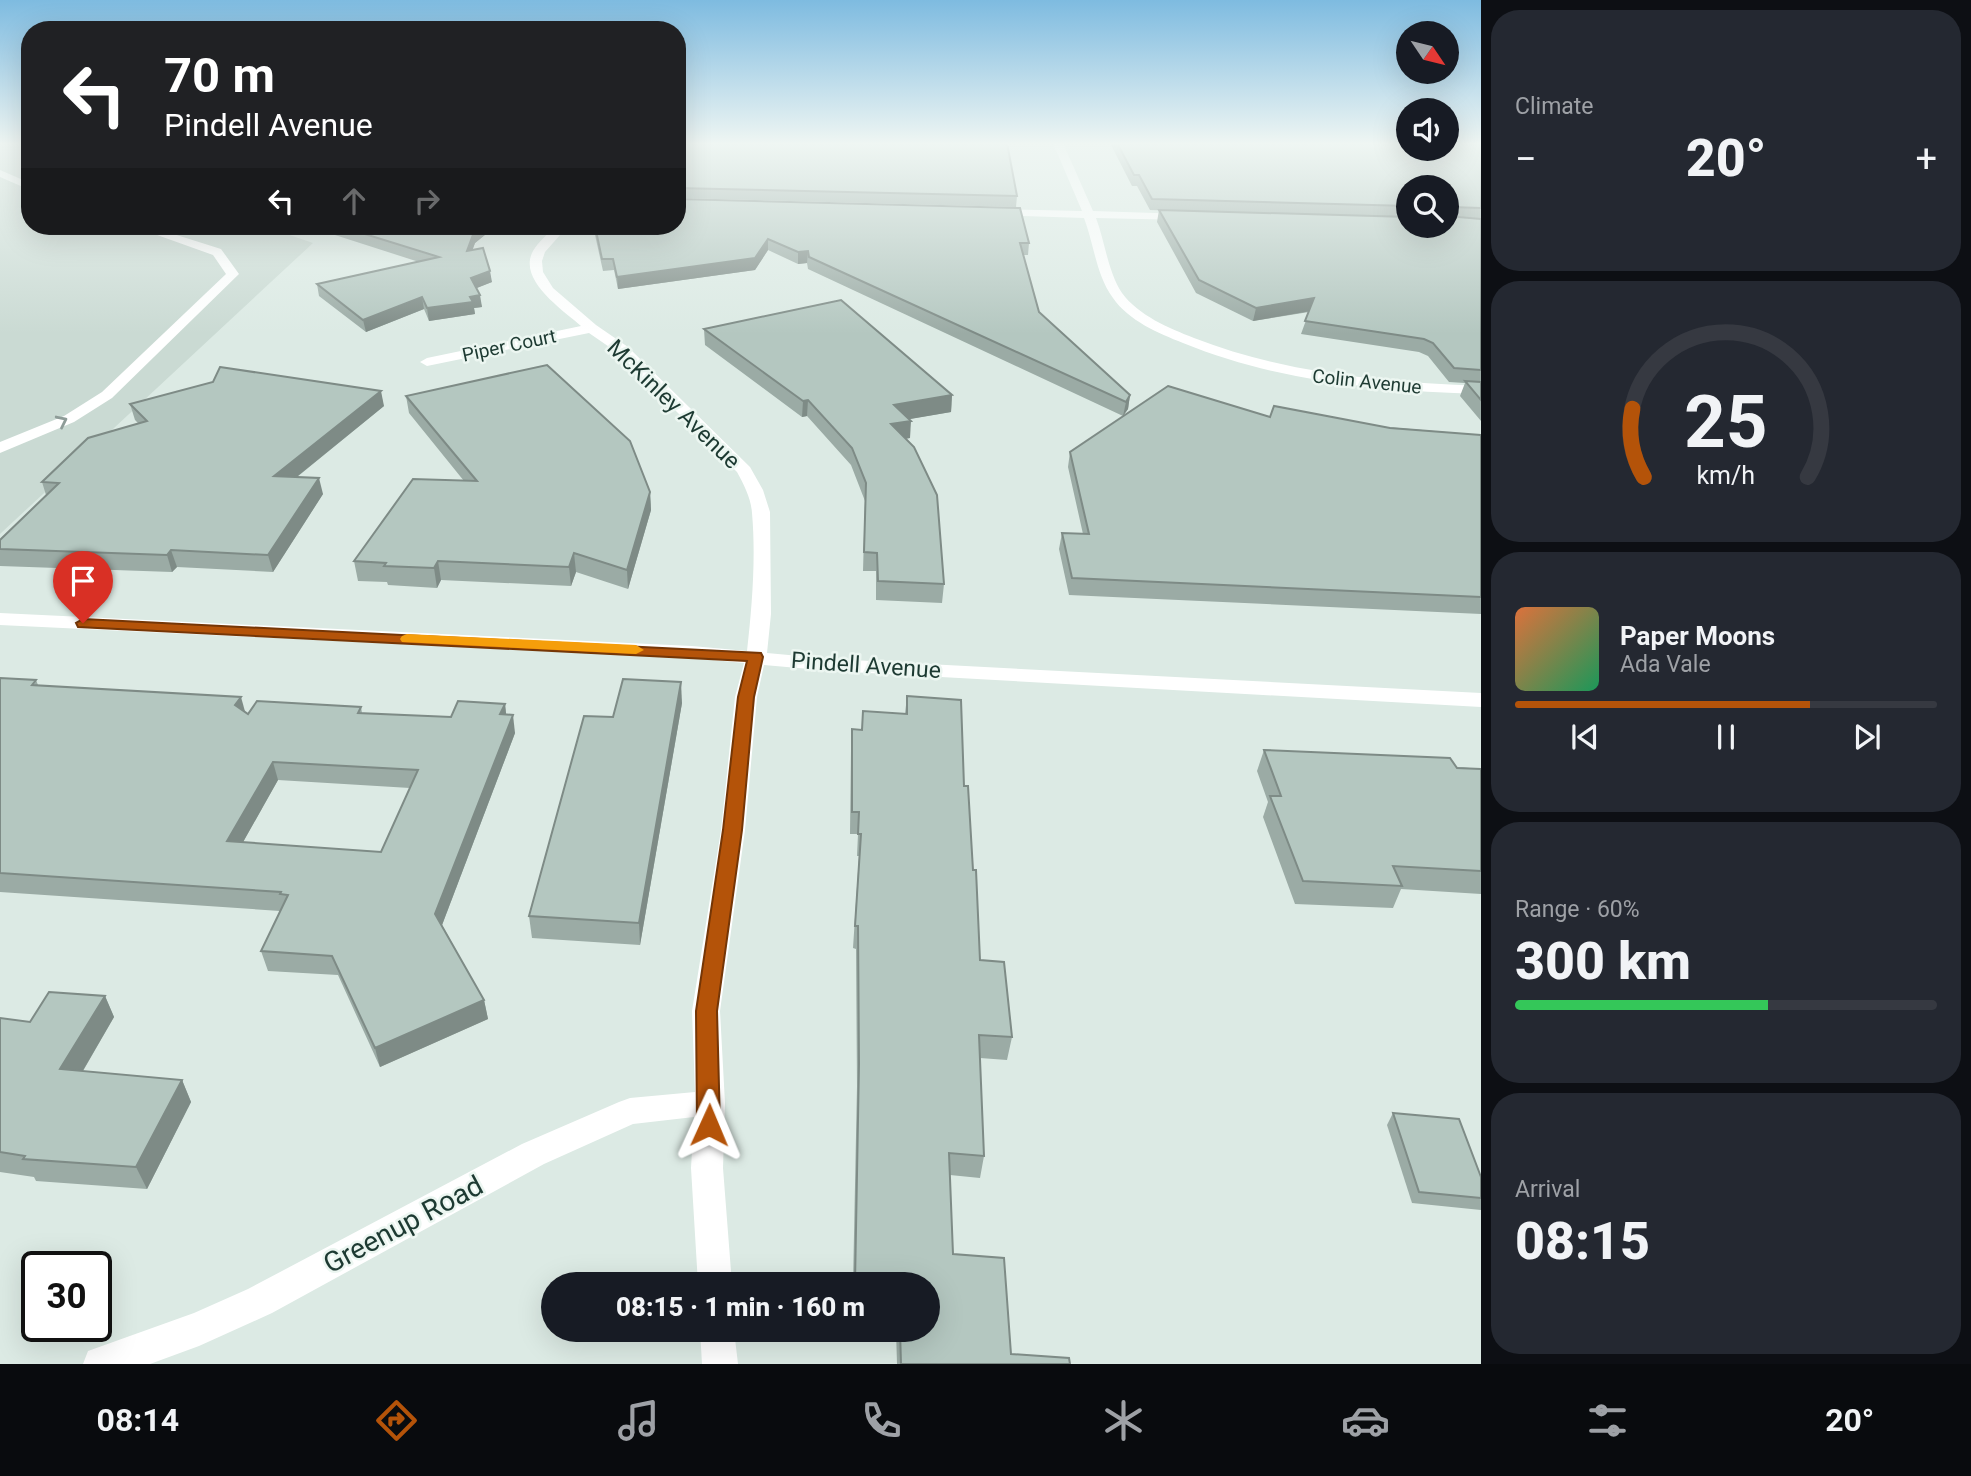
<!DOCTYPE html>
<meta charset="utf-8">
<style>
:root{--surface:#171b24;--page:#242831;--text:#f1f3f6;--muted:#9ea1a6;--line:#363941;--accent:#b45309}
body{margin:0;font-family:Roboto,sans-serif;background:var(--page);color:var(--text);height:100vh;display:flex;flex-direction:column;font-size:26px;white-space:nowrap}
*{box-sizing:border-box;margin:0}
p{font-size:23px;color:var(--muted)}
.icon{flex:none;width:38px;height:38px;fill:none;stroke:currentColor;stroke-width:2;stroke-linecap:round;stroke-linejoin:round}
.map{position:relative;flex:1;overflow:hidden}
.details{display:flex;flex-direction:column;gap:10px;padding:10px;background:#0d0f14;width:490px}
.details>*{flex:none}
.guide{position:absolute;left:21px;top:21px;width:665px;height:214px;border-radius:28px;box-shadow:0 7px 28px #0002;background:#202124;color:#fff;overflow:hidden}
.needle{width:46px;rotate:125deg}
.fabs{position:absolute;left:1396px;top:21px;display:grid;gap:14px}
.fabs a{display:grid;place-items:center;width:63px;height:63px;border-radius:50%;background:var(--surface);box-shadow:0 7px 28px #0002;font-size:35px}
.speed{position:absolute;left:21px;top:1251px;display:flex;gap:14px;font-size:35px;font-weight:700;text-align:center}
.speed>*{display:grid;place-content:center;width:91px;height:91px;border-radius:50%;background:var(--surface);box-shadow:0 7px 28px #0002;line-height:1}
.speed .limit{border:4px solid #111;border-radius:10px;background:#fff;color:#111}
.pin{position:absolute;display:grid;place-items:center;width:60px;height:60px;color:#fff;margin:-72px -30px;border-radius:50% 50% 50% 0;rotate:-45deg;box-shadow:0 0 7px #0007}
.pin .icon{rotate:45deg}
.me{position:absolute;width:77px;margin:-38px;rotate:1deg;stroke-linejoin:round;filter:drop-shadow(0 0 5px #0008)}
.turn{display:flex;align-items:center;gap:24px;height:147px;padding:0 28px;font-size:32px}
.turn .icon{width:91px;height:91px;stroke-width:2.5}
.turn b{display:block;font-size:49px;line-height:60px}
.lanes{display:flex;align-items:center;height:66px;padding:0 28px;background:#0003;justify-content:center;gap:35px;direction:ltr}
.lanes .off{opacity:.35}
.big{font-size:52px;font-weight:800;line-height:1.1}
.details .card{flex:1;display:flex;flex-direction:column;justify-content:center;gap:10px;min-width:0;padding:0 24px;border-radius:28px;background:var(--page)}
.details .dial{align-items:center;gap:0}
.dial svg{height:182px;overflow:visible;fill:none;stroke:var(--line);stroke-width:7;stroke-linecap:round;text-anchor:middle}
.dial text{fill:var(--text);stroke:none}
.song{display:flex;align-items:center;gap:21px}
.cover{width:84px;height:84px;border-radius:10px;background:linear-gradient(135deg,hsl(20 70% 55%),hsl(150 70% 35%))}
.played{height:7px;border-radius:4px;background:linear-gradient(90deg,var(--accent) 70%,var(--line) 70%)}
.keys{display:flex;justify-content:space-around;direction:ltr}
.heat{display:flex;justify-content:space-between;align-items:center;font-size:38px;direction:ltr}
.charge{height:10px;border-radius:5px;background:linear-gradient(90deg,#34c759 60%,var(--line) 0)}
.trip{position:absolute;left:541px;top:1272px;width:399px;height:70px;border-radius:35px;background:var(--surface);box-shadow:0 7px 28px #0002;font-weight:800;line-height:70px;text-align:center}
.dock{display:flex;height:112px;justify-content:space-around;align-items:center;background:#090b0e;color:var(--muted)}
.dock .icon{width:49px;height:49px}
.dock .active{color:var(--accent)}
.dock b{font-size:32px;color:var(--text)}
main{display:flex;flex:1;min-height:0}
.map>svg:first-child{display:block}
</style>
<main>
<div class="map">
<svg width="1481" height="1364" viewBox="0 0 1481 1364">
<rect width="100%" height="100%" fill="#dceae4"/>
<!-- built -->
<polygon fill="#cadad3" points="0,143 30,143 30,226 263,226 313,243 0,534"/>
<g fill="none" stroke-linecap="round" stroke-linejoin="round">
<!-- lane -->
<g fill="#fff" fill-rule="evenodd">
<polygon points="0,170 30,183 30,190 0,177"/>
<polygon points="132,226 148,226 221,249 239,274 112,398 74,422 0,453 0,442 64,416 102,392 226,274 213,255"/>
</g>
<!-- street -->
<g fill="#fff" fill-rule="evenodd">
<path d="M 1053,143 L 1063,143 L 1093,211 L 1186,214 L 1192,217 L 1186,220 L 1096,218 C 1105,242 1108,272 1122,293 C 1139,316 1169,328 1194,338 C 1286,374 1383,382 1481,386 L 1481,394 C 1379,391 1279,382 1183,343 C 1158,333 1129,321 1113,298 C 1096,275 1094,244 1084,218 L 995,215 L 989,212 L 995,209 L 1082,211 Z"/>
<path d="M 556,226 L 568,226 L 545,252 L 542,261 L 543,272 L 553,288 L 596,325 L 628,347 L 750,467 L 763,490 L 770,512 L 771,614 L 767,653 L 832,659 L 1481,693 L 1481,707 L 832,671 L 764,665 L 757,697 L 745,830 L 720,1011 L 725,1103 L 723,1168 L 732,1284 L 698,1284 L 691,1168 L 694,1117 L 633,1124 L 544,1164 L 272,1313 L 199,1346 L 150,1364 L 83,1364 L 88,1351 L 194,1313 L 248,1289 L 522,1144 L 619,1102 L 630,1098 L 695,1092 L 692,1011 L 721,830 L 735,697 L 744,663 L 692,658 L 0,625 L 0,613 L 692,646 L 747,651 C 752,607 756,558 752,513 C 751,498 744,485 737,472 L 618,353 L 589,333 L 427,366 L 420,362 L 427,358 L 581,326 C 563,310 517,280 533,251 C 538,242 549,233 556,226 Z"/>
<polygon points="700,1330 734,1330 738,1364 702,1364"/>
</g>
</g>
<!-- wall -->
<g fill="#9baba5" fill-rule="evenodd">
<polygon points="677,143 1017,196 1016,207 677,198"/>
<path d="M 1110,143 L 1481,143 L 1481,421 L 1460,396 L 1465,383 L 1449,382 L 1428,356 L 1419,352 L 1301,334 L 1309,312 L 1253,321 L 1196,293 L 1157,222 L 1159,210 L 1189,211 L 1150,210 L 1137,186 L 1132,186 ZM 1409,187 L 1447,226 L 1409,226 Z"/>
<polygon points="307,226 496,226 475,243 472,250 492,282 476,288 482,307 474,308 475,314 429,321 424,309 366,332 319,296 317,284 419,262"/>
<polygon points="593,226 677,226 1029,243 1028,255 1023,255 1039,312 1130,395 1128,409 1123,416 808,269 807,263 798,264 768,250 755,270 618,289 614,270 603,271"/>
<polygon points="704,329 952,395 951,412 909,419 910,438 905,439 944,584 942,603 876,600 876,571 863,571 865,501 851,465 807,416 802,417 705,345"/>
<polygon points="406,396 650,492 651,510 628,589 576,572 571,586 441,580 437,588 388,585 387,582 358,581 354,561 464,481 409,413"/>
<polygon points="130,404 384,406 297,477 323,494 273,572 177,567 172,572 0,566 0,540 46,495 42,482 138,423 135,420"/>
<polygon points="1270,417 1481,435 1481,614 1069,595 1059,549 1062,533 1083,534 1068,467 1070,452"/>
<path d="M 0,678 L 36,680 L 38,685 L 245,712 L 248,714 L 361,707 L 362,713 L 451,717 L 505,704 L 506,715 L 515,733 L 442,925 L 484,1000 L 488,1019 L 380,1067 L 338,975 L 268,971 L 261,951 L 280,911 L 0,892 ZM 278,780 L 410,788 L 381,852 L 243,842 Z"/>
<polygon points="907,696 964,786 980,960 1012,1037 1007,1060 980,1058 984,1156 980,1178 950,1175 953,1254 1011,1354 1070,1364 897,1364 896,1330 928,1330 928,1284 853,1284 857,1086 856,949 853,948 859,856 857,856 858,834 850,834 851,751 852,729 862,730 905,714"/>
<polygon points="682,703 640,945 532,938 529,916 613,717"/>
<polygon points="1264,750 1481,769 1481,894 1401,889 1393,908 1295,904 1263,817 1268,802 1257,771"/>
<polygon points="105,996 114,1017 83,1071 182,1080 191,1102 147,1189 36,1181 34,1177 0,1172 0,1018 30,1022"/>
<polygon points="1393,1113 1481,1177 1481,1210 1412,1203 1387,1125"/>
</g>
<!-- shaded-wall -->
<g fill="#7e8b86">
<polygon points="481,226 496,226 475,243 468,263 467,251 474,232"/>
<polygon points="768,239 768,250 755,270 618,289 617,277"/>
<polygon points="808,251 807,263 798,264 798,252"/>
<polygon points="490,271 492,282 472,290 471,278"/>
<polygon points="480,295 482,307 474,308 475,314 429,321 427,308 470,297"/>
<polygon points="422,297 424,309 366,332 363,320"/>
<polygon points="1314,298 1311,311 1253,321 1256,308"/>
<polygon points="381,391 384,406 278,492 274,476"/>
<polygon points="952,395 951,412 893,422 894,405"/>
<polygon points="1130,395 1128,409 1123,416 1126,402"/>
<polygon points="808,400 807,416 802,417 803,401"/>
<polygon points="911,421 910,438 890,441 891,424"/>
<polygon points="319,478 323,494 273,572 268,555"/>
<polygon points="650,492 651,510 628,589 627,570"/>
<polygon points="171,550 177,567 172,572 167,555"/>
<polygon points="574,553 576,572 571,586 569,567"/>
<polygon points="438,561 441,580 437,588 434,568"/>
<polygon points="681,682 682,703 640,945 639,923"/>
<polygon points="241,697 246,715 235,705"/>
<polygon points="505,704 507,722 500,714"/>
<polygon points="513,715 515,733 439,933 435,914"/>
<polygon points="273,762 278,780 233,860 227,841"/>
<polygon points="105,996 114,1017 71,1091 60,1069"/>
<polygon points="484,1000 488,1019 380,1067 375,1048"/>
<polygon points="182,1080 191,1102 147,1189 136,1167"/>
</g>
<!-- building -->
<g fill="#b4c7c0" stroke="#7e8b86" stroke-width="2" fill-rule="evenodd">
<polygon points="677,143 1007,143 1017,196 677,188"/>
<polygon points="1117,143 1409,143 1409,149 1447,149 1447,143 1481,143 1481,208 1451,207 1447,212 1447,187 1409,187 1409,206 1152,199 1139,175 1134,175"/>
<polygon points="677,199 1020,208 1029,243 1020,243 1039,312 1130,395 1126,402 809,257 808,251 798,252 768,239 755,258 617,277 613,259 602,259 595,226 677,226"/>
<polygon points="1159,210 1409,217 1409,226 1447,226 1447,216 1481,219 1481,370 1454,368 1433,343 1424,339 1305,321 1314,298 1256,308 1199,280"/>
<polygon points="339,226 481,226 474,232 467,251 483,248 490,271 471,278 480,295 470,297 473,302 427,308 422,297 363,320 317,284 439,257"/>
<polygon points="841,300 952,395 894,405 911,421 891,424 914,447 937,495 944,584 878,581 877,553 864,552 866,483 852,448 808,400 803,401 704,329"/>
<polygon points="547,365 630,441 650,492 627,570 574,553 569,567 438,561 434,568 384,566 386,563 354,561 413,479 477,481 406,396"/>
<polygon points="220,367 381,391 274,476 319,478 268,555 171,550 167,555 0,549 0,540 59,483 42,482 88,438 147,421 130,404 213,382"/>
<polygon points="1465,381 1481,382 1481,400"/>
<polygon points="1168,386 1270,417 1274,406 1390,428 1481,435 1481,597 1072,578 1062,533 1089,534 1070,452"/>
<path d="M 0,678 L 36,680 L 32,685 L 241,697 L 235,705 L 248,714 L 257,701 L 361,707 L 358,713 L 451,717 L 458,701 L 505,704 L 500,714 L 513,715 L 435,914 L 484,1000 L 375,1048 L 332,956 L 261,951 L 288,895 L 280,894 L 281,892 L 0,873 ZM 273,762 L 418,770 L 381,852 L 227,841 Z"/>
<polygon points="623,679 681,682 639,923 529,916 584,716 613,717"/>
<polygon points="907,696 961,700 964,786 968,786 973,870 976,870 980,960 1004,962 1012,1037 979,1035 984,1156 949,1153 953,1254 1004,1258 1011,1354 1069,1358 1070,1364 901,1364 900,1330 928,1330 928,1284 855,1284 859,1064 858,926 855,926 861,834 858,834 859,812 852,812 852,729 862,730 863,711 907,714"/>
<polygon points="1264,750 1450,758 1457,768 1481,769 1481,871 1393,866 1402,886 1303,881 1270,796 1281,796"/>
<polygon points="49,992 105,996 60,1069 182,1080 136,1167 23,1159 25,1156 0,1152 0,1018 30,1022"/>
<polygon points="1393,1113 1459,1119 1481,1177 1481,1198 1419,1192"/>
</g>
<!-- one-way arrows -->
<defs><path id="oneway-chevron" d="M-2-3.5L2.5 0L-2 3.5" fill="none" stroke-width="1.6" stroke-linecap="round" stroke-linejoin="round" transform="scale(1.75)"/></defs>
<use stroke="#8e9c98" href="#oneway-chevron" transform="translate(62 421) rotate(-26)"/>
<!-- sky -->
<linearGradient id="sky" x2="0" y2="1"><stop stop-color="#7ebbe0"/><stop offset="0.43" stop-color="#eff6f3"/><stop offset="1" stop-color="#eff6f3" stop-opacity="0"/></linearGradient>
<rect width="1481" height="334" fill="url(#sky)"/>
<!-- route -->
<polygon fill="#b45309" stroke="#753606" stroke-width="2" points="83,619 761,653 763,657 754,697 742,830 717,1011 720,1125 717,1132 709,1135 701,1132 697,1125 696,1011 723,830 738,697 747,661 78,627 76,623"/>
<!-- slow -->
<polygon fill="#f59e0b" points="407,634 636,645 644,650 636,654 402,642 400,639 402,636"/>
<g text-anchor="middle" stroke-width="5" stroke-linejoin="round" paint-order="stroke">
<!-- far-street labels -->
<g font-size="19" fill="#1d3a32" stroke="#ecf6f1">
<text transform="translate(509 345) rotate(-12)" y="7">Piper Court</text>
<text transform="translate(1367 381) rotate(6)" y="7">Colin Avenue</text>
</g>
<!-- street labels -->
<g font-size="23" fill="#1d3a32" stroke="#ecf6f1">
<text transform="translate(674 404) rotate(44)" y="8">McKinley Avenue</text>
<text transform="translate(866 665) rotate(4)" y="8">Pindell Avenue</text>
</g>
<!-- near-street labels -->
<g font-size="28" fill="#1d3a32" stroke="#ecf6f1">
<text transform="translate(403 1224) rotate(-28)" y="10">Greenup Road</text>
</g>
</g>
</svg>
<div class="fabs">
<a><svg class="needle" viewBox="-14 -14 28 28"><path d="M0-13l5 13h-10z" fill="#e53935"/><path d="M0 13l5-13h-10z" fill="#9ea1a6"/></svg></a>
<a><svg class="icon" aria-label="sound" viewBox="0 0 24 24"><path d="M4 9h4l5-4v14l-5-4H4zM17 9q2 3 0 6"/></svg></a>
<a><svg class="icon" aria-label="search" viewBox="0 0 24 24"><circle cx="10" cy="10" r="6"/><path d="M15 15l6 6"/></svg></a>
</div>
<div class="speed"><div class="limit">30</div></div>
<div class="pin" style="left:83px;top:623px;background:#d93025"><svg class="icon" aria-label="arrive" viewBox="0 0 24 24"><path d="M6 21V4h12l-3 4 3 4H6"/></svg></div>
<svg class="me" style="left:709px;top:1125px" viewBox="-20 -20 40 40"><path d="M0-17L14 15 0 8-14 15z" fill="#b45309" stroke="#fff" stroke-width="4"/></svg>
<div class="trip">08:15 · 1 min · 160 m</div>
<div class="guide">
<div class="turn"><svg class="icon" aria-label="left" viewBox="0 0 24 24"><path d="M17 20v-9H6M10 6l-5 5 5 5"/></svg><div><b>70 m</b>Pindell Avenue</div></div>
<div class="lanes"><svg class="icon" aria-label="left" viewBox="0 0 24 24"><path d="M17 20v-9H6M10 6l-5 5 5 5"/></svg><svg class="icon off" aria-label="ahead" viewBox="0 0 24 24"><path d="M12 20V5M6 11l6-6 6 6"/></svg><svg class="icon off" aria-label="right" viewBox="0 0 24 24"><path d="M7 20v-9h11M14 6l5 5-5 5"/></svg></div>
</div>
</div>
<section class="details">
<div class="card"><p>Climate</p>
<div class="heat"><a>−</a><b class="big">20°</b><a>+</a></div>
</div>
<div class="card dial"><svg viewBox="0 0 100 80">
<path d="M14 69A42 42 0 1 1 86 69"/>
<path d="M14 69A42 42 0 0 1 9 39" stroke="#b45309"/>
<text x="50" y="56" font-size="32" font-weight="700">25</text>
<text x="50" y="72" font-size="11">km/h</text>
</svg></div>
<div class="card">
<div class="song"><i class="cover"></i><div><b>Paper Moons</b><p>Ada Vale</p></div></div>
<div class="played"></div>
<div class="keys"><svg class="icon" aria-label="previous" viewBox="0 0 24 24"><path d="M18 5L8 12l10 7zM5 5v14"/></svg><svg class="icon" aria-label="pause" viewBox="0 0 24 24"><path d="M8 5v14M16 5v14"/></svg><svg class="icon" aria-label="next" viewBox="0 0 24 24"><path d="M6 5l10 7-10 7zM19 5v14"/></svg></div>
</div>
<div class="card"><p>Range · 60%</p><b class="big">300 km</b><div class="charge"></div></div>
<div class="card"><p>Arrival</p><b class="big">08:15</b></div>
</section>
</main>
<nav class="dock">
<b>08:14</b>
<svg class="icon active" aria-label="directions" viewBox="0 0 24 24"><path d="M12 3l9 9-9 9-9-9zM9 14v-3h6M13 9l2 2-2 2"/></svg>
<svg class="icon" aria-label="music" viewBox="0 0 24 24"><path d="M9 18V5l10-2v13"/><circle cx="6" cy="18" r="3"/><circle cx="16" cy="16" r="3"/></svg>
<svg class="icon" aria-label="phone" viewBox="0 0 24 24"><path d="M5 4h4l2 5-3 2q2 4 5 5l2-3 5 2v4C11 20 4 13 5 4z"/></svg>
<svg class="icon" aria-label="climate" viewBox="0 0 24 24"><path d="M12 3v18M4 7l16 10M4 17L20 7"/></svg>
<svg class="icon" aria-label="car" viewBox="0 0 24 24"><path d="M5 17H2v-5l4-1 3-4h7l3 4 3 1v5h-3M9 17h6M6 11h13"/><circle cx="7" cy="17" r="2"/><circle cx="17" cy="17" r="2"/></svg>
<svg class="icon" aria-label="filters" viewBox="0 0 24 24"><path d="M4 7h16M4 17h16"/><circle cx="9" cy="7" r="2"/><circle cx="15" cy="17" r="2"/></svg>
<b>20°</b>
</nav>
